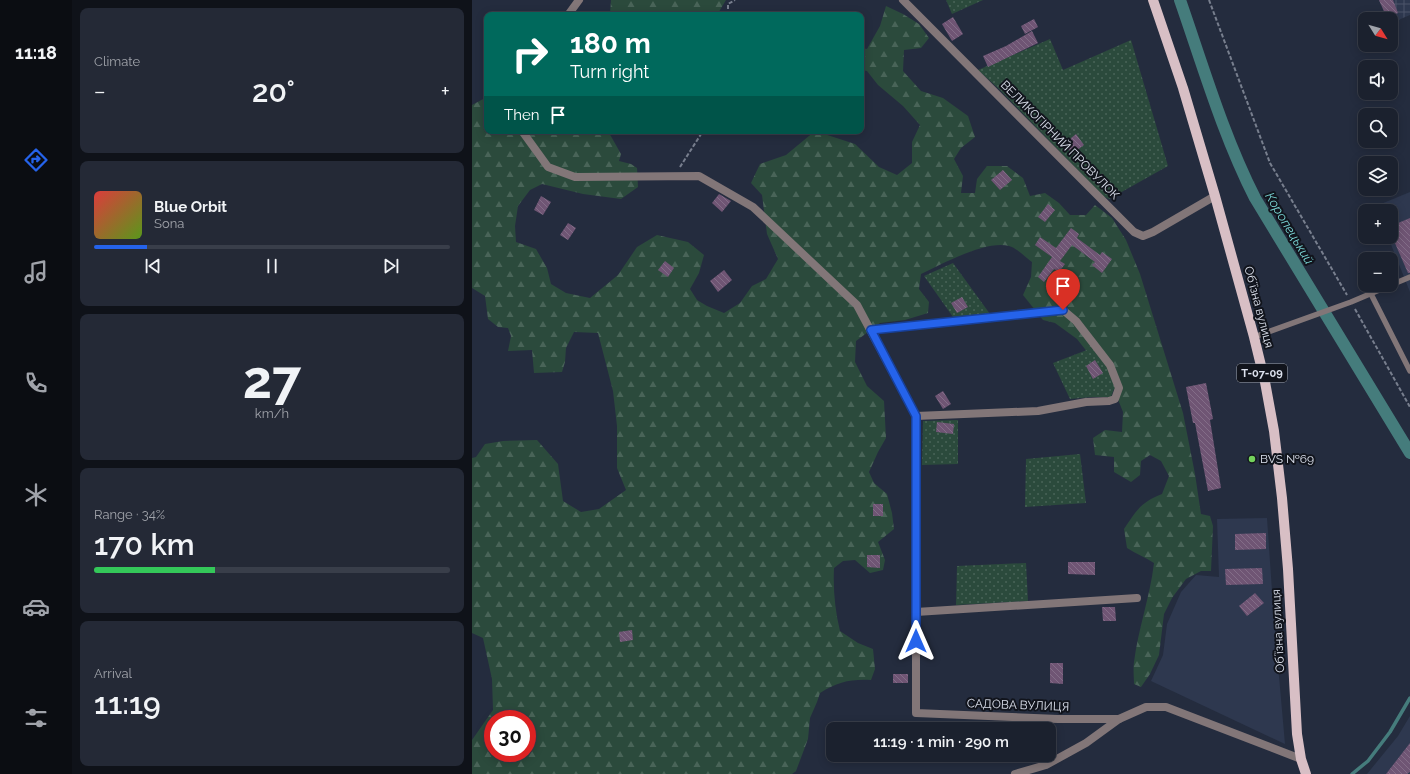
<!DOCTYPE html>
<meta charset="utf-8">
<style>
:root{--surface:#1b212e;--page:#242936;--text:#f1f3f6;--muted:#a0a3aa;--line:#393e4a;--accent:#2563eb}
body{margin:0;font-family:Raleway,sans-serif;background:var(--page);color:var(--text);height:100vh;display:flex;flex-direction:column;font-size:15px;white-space:nowrap}
*{box-sizing:border-box;margin:0}
p{font-size:13px;color:var(--muted)}
.icon{flex:none;width:22px;height:22px;fill:none;stroke:currentColor;stroke-width:2;stroke-linecap:round;stroke-linejoin:round}
.map{position:relative;flex:1;overflow:hidden}
.panel{display:flex;flex-direction:column;gap:8px;padding:8px;background:#0f1219;width:400px}
.panel>*{flex:none}
.top-card{position:absolute;left:12px;top:12px;width:380px;height:122px;border-radius:8px;box-shadow:0 2px 10px #0003,0 0 0 1px var(--line);background:#00695c;color:#fff;overflow:hidden}
.needle{width:26px;rotate:127deg}
.fabs{position:absolute;left:886px;top:12px;display:grid;gap:8px}
.fabs a{display:grid;place-items:center;width:40px;height:40px;border-radius:8px;background:var(--surface);box-shadow:0 2px 10px #0003,0 0 0 1px var(--line);font-size:20px}
.speed{position:absolute;left:12px;top:710px;display:flex;gap:8px;font-size:20px;font-weight:700;text-align:center}
.speed>*{display:grid;place-content:center;width:52px;height:52px;border-radius:50%;background:var(--surface);box-shadow:0 2px 10px #0003,0 0 0 1px var(--line);line-height:1}
.speed .limit{border:6px solid #d22;background:#fff;color:#111}
.pin{position:absolute;display:grid;place-items:center;width:34px;height:34px;color:#fff;margin:-41px -17px;border-radius:50% 50% 50% 0;rotate:-45deg;box-shadow:0 0 4px #0007}
.pin .icon{rotate:45deg}
.me{position:absolute;width:44px;margin:-22px;rotate:0deg;stroke-linejoin:round;filter:drop-shadow(0 0 3px #0008)}
.turn{display:flex;align-items:center;gap:14px;height:84px;padding:0 20px;font-size:18px}
.turn .icon{width:52px;height:52px;stroke-width:2.5}
.turn b{display:block;font-size:28px;line-height:34px}
.then{display:flex;align-items:center;height:38px;padding:0 20px;background:#0003;gap:8px;font-size:15px}
.big{font-size:30px;font-weight:600;line-height:1.1}
.panel .tile{flex:1;display:flex;flex-direction:column;justify-content:center;gap:6px;min-width:0;padding:0 14px;border-radius:8px;background:var(--page)}
.panel .dial{align-items:center;gap:0}
.dial b{font-size:52px;line-height:1}
.song{display:flex;align-items:center;gap:12px}
.cover{width:48px;height:48px;border-radius:6px;background:linear-gradient(135deg,hsl(0 70% 55%),hsl(90 70% 35%))}
.played{height:4px;border-radius:2px;background:linear-gradient(90deg,var(--accent) 15%,var(--line) 15%)}
.keys{display:flex;justify-content:space-around;direction:ltr}
.heat{display:flex;justify-content:space-between;align-items:center;font-size:22px;direction:ltr}
.charge{height:6px;border-radius:3px;background:linear-gradient(90deg,#34c759 34%,var(--line) 0)}
.trip{position:absolute;left:354px;top:722px;width:230px;height:40px;border-radius:8px;background:var(--surface);box-shadow:0 2px 10px #0003,0 0 0 1px var(--line);font-weight:600;line-height:40px;text-align:center}
main{display:flex;flex:1;min-height:0}
.tabs{display:flex;flex-direction:column;width:72px;justify-content:space-around;align-items:center;background:#0b0d12;color:var(--muted)}
.tabs .icon{width:28px;height:28px}
.tabs .active{color:var(--accent)}
.tabs b{font-size:18px;color:var(--text)}
.map>svg:first-child{display:block}
</style>
<main>
<nav class="tabs">
<b>11:18</b>
<svg class="icon active" aria-label="directions" viewBox="0 0 24 24"><path d="M12 3l9 9-9 9-9-9zM9 14v-3h6M13 9l2 2-2 2"/></svg>
<svg class="icon" aria-label="music" viewBox="0 0 24 24"><path d="M9 18V5l10-2v13"/><circle cx="6" cy="18" r="3"/><circle cx="16" cy="16" r="3"/></svg>
<svg class="icon" aria-label="phone" viewBox="0 0 24 24"><path d="M5 4h4l2 5-3 2q2 4 5 5l2-3 5 2v4C11 20 4 13 5 4z"/></svg>
<svg class="icon" aria-label="climate" viewBox="0 0 24 24"><path d="M12 3v18M4 7l16 10M4 17L20 7"/></svg>
<svg class="icon" aria-label="car" viewBox="0 0 24 24"><path d="M5 17H2v-5l4-1 3-4h7l3 4 3 1v5h-3M9 17h6M6 11h13"/><circle cx="7" cy="17" r="2"/><circle cx="17" cy="17" r="2"/></svg>
<svg class="icon" aria-label="filters" viewBox="0 0 24 24"><path d="M4 7h16M4 17h16"/><circle cx="9" cy="7" r="2"/><circle cx="15" cy="17" r="2"/></svg>
</nav>
<section class="panel">
<div class="tile"><p>Climate</p>
<div class="heat"><a>−</a><b class="big">20°</b><a>+</a></div>
</div>
<div class="tile">
<div class="song"><i class="cover"></i><div><b>Blue Orbit</b><p>Sona</p></div></div>
<div class="played"></div>
<div class="keys"><svg class="icon" aria-label="previous" viewBox="0 0 24 24"><path d="M18 5L8 12l10 7zM5 5v14"/></svg><svg class="icon" aria-label="pause" viewBox="0 0 24 24"><path d="M8 5v14M16 5v14"/></svg><svg class="icon" aria-label="next" viewBox="0 0 24 24"><path d="M6 5l10 7-10 7zM19 5v14"/></svg></div>
</div>
<div class="tile dial"><b>27</b><p>km/h</p></div>
<div class="tile"><p>Range · 34%</p><b class="big">170 km</b><div class="charge"></div></div>
<div class="tile"><p>Arrival</p><b class="big">11:19</b></div>
</section>
<div class="map">
<svg width="938" height="774" viewBox="0 0 938 774">
<defs>
<pattern id="industrial-grid" width="8" height="8" patternUnits="userSpaceOnUse"><rect width="8" height="8" fill="#2e384f"/><path d="M0 4h8M4 0v8" fill="none" stroke="#4c5469"/></pattern>
<pattern id="forest-firs" width="22" height="20" patternUnits="userSpaceOnUse"><rect width="22" height="20" fill="#2b4a3c"/><path d="M5 1l3.5 6h-7zM16 11l3.5 6h-7z" fill="#496458"/></pattern>
<pattern id="park-dots" width="8" height="8" patternUnits="userSpaceOnUse"><rect width="8" height="8" fill="#2b4a3c"/><path d="M2 2h.1M6 6h.1" fill="none" stroke="#496458" stroke-width="1.8" stroke-linecap="round"/></pattern>
<pattern id="building-back-hatch" width="6" height="6" patternUnits="userSpaceOnUse"><rect width="6" height="6" fill="#6f5574"/><path d="M-1 5l2 2M0 0l6 6M5-1l2 2" fill="none" stroke="#836d88"/></pattern>
</defs>
<rect width="100%" height="100%" fill="#242c3e"/>
<!-- built -->
<g fill="#2e384f">
<polygon points="938,192 938,292 916,237 919,237 919,211 906,211 904,206"/>
<polygon points="795,518 802,620 813,744 679,681 691,655 695,624 709,592 724,575 747,577 745,519"/>
<polygon points="938,716 938,774 895,774 926,736"/>
</g>
<!-- industrial -->
<polygon fill="url(#industrial-grid)" points="907,0 938,0 938,15 919,23 919,19 915,19"/>
<!-- forest -->
<g fill="url(#forest-firs)" fill-rule="evenodd">
<polygon points="139,0 254,0 245,15 138,15"/>
<path d="M 414,6 L 431,14 L 447,24 L 457,38 L 449,48 L 432,50 L 431,71 L 449,91 L 471,98 L 496,116 L 503,137 L 489,148 L 482,159 L 491,176 L 489,193 L 503,193 L 505,179 L 515,166 L 535,166 L 551,178 L 558,196 L 573,193 L 587,203 L 598,215 L 614,215 L 623,205 L 640,218 L 654,240 L 668,274 L 711,413 L 723,474 L 729,514 L 738,516 L 741,526 L 739,571 L 729,571 L 714,579 L 700,598 L 692,614 L 687,655 L 678,674 L 669,687 L 662,684 C 662,677 661,669 662,662 C 666,629 678,597 682,563 C 673,557 664,554 655,548 L 652,529 C 664,511 669,502 690,494 L 697,476 L 689,461 L 678,455 L 669,461 L 668,475 L 659,482 L 642,472 L 642,457 L 623,455 L 621,438 L 633,430 L 650,432 L 651,412 L 639,382 L 605,339 L 583,323 L 571,320 L 551,295 L 559,277 L 560,262 C 553,257 545,248 537,246 C 514,240 470,264 449,274 L 447,289 L 457,302 L 456,313 L 433,320 L 408,323 L 384,341 L 383,362 L 395,386 L 412,401 L 414,438 L 406,452 L 397,472 L 402,483 L 415,494 L 420,513 L 422,529 L 406,542 L 413,560 L 411,570 L 398,573 L 383,560 L 371,561 L 362,568 C 361,590 363,610 368,631 L 386,643 L 401,649 L 403,669 L 399,680 C 378,679 366,682 348,693 L 345,702 L 338,718 L 336,739 L 324,771 L 320,774 L 0,774 L 0,740 L 21,710 L 20,679 L 11,638 L 0,633 L 0,458 L 4,457 L 13,444 L 31,441 L 65,440 L 86,464 L 91,501 L 109,512 L 127,509 L 154,490 L 145,468 L 145,426 L 141,391 L 126,333 L 102,332 L 94,348 L 93,362 L 90,372 L 62,373 L 60,350 L 36,351 L 39,336 L 36,328 L 26,327 L 16,319 L 13,296 L 0,288 L 0,105 L 15,97 L 15,131 L 136,131 L 149,154 L 147,161 L 159,164 L 165,168 L 166,187 L 149,199 L 111,194 L 70,184 L 58,190 L 46,206 L 43,226 L 44,242 L 64,249 L 75,268 L 79,284 L 94,293 L 118,298 L 146,275 L 165,247 L 185,235 L 216,242 L 232,255 L 227,273 L 218,289 L 225,300 L 235,306 L 252,313 L 268,303 L 280,286 L 294,279 L 306,259 L 295,234 L 290,195 L 279,183 L 288,164 L 314,155 L 343,131 L 383,144 L 407,167 L 425,175 L 440,163 L 440,142 L 448,125 L 431,106 L 406,85 L 395,71 L 389,70 L 389,48 L 395,49 L 408,26 ZM 21,719 L 55,719 L 55,753 L 21,753 Z"/>
</g>
<!-- park -->
<g fill="url(#park-dots)">
<polygon points="474,0 511,0 480,14"/>
<polygon points="578,39 591,70 659,40 696,166 637,199 631,196 527,89 506,70"/>
<polygon points="481,263 518,314 481,317 452,276"/>
<polygon points="620,348 635,367 643,386 639,397 620,397 598,399 581,363"/>
<polygon points="486,420 486,464 450,465 451,421"/>
<polygon points="608,454 614,503 553,507 554,459"/>
<polygon points="554,563 556,601 484,605 485,566"/>
</g>
<g fill="none" stroke-linecap="round" stroke-linejoin="round">
<!-- stream -->
<polyline stroke="#457c7c" stroke-width="3.5" points="880,774 896,761 918,732 938,698"/>
<!-- canal -->
<path stroke="#457c7c" stroke-width="12" d="M 708,0 C 731,66 751,135 783,198 L 938,453"/>
</g>
<!-- building -->
<g fill="url(#building-back-hatch)">
<polygon points="907,0 921,0 926,13 915,18"/>
<polygon points="481,17 491,34 480,41 470,24"/>
<polygon points="562,19 566,27 553,34 549,26"/>
<polygon points="560,31 566,43 516,67 511,56 534,46"/>
<polygon points="604,134 612,145 600,154 592,144"/>
<polygon points="531,170 540,180 528,190 519,180"/>
<polygon points="247,194 259,201 250,212 240,203"/>
<polygon points="69,196 79,202 71,215 62,210"/>
<polygon points="576,204 583,210 573,222 566,217"/>
<polygon points="938,218 938,273 936,273 919,234 919,226"/>
<polygon points="96,223 104,228 96,240 88,235"/>
<polygon points="599,228 607,234 605,238 628,255 630,252 640,259 630,273 620,265 623,262 600,245 588,261 593,264 587,272 582,269 572,282 566,277 580,257 563,245 568,237 584,248"/>
<polygon points="193,261 202,268 196,277 186,270"/>
<polygon points="252,270 260,280 246,292 238,281"/>
<polygon points="490,297 496,307 485,313 479,303"/>
<polygon points="623,360 631,373 621,379 614,366"/>
<polygon points="734,383 741,419 738,420 749,488 736,491 723,423 721,423 714,387"/>
<polygon points="471,391 479,404 471,409 463,396"/>
<polygon points="465,422 482,424 481,434 464,432"/>
<rect x="401" y="504" width="10" height="12"/>
<polygon points="794,533 794,549 763,550 763,534"/>
<polygon points="395,555 408,555 408,568 395,567"/>
<polygon points="596,562 623,562 623,575 596,574"/>
<polygon points="790,568 791,584 754,585 753,569"/>
<polygon points="783,593 792,603 775,616 767,606"/>
<polygon points="630,607 643,607 644,621 631,621"/>
<polygon points="160,630 161,640 148,642 147,632"/>
<polygon points="578,663 591,663 591,684 578,683"/>
<rect x="421" y="674" width="15" height="9"/>
<polygon points="938,743 938,772 935,774 914,774"/>
</g>
<g fill="none" stroke-linecap="round" stroke-linejoin="round">
<!-- path -->
<g stroke="#787f8e" stroke-width="2" stroke-dasharray="4 2" stroke-linecap="butt">
<polyline points="737,0 798,163 875,295"/>
<polyline points="256,15 256,4 263,0"/>
<polyline points="208,167 231,131"/>
<polyline points="883,309 938,407"/>
</g>
<!-- lane -->
<g stroke="#827678" stroke-width="5.5">
<polyline points="919,285 938,277"/>
<polyline points="899,294 938,371"/>
<polyline points="782,337 879,302 919,285"/>
</g>
<!-- street -->
<g stroke="#827678" stroke-width="8">
<polyline points="431,0 662,232 671,236 681,232 743,196"/>
<polyline points="96,15 107,0"/>
<polyline points="50,131 76,167 103,177 227,176 281,207 385,305 444,416 444,713 586,719 647,719"/>
<polyline points="399,330 591,310 604,321 638,365 647,388 643,399 637,401 614,402 566,411 444,416"/>
<polyline points="444,612 665,598"/>
<polyline points="543,774 574,765 614,743 647,719 674,707 694,707 829,759"/>
</g>
<!-- primary -->
<polyline stroke="#d8bfc5" stroke-width="10" points="681,0 711,88 743,196 782,337 793,382 802,431 810,498 816,569 825,734 829,759 834,774"/>
</g>
<g fill="none" stroke-linecap="round" stroke-linejoin="round">
<defs>
<polyline id="route" points="444,641 444,416 399,330 591,310"/>
</defs>
<!-- route casing -->
<use href="#route" stroke="#184099" stroke-width="10"/>
<!-- route -->
<use href="#route" stroke="#2563eb" stroke-width="7"/>
</g>
<!-- markers -->
<circle fill="#74d25c" stroke="#11141c" stroke-width="1.5" cx="780" cy="459" r="4"/>
<g text-anchor="middle" stroke-width="4" stroke-linejoin="round" paint-order="stroke">
<!-- shield labels -->
<rect fill="#11141c" stroke="#9fa4ae" stroke-width="1" x="765" y="364" width="50" height="18" rx="3"/>
<g font-size="11" font-weight="bold" fill="#dce1ed">
<text x="790" y="377">Т-07-09</text>
</g>
<!-- street labels -->
<g font-size="12" fill="#dce1ed" stroke="#11141c">
<text transform="translate(588 140) rotate(45)" y="4">ВЕЛИКОГІРНИЙ ПРОВУЛОК</text>
<text transform="translate(787 307) rotate(75)" y="4">Обʼїзна вулиця</text>
<text transform="translate(806 631) rotate(-93)" y="4">Обʼїзна вулиця</text>
<text transform="translate(546 705) rotate(2)" y="4">САДОВА ВУЛИЦЯ</text>
</g>
<!-- poi labels -->
<g font-size="12" fill="#dce1ed" stroke="#11141c" text-anchor="start">
<text x="788" y="463">BVS №69</text>
</g>
<!-- water labels -->
<g font-size="13" font-style="italic" fill="#7bd7d7" stroke="#11141c">
<text transform="translate(818 228) rotate(59)" y="5">Коропецький</text>
</g>
</g>
</svg>
<div class="fabs">
<a><svg class="needle" viewBox="-14 -14 28 28"><path d="M0-13l5 13h-10z" fill="#e53935"/><path d="M0 13l5-13h-10z" fill="#a0a3aa"/></svg></a>
<a><svg class="icon" aria-label="sound" viewBox="0 0 24 24"><path d="M4 9h4l5-4v14l-5-4H4zM17 9q2 3 0 6"/></svg></a>
<a><svg class="icon" aria-label="search" viewBox="0 0 24 24"><circle cx="10" cy="10" r="6"/><path d="M15 15l6 6"/></svg></a>
<a><svg class="icon" aria-label="layers" viewBox="0 0 24 24"><path d="M12 4l9 5-9 5-9-5zM3 14l9 5 9-5"/></svg></a>
<a>+</a>
<a>−</a>
</div>
<div class="speed"><div class="limit">30</div></div>
<div class="pin" style="left:591px;top:310px;background:#d93025"><svg class="icon" aria-label="arrive" viewBox="0 0 24 24"><path d="M6 21V4h12l-3 4 3 4H6"/></svg></div>
<svg class="me" style="left:444px;top:641px" viewBox="-20 -20 40 40"><path d="M0-17L14 15 0 8-14 15z" fill="#2563eb" stroke="#fff" stroke-width="4"/></svg>
<div class="trip">11:19 · 1 min · 290 m</div>
<div class="top-card">
<div class="turn"><svg class="icon" aria-label="right" viewBox="0 0 24 24"><path d="M7 20v-9h11M14 6l5 5-5 5"/></svg><div><b>180 m</b>Turn right</div></div>
<div class="then">Then<svg class="icon" aria-label="arrive" viewBox="0 0 24 24"><path d="M6 21V4h12l-3 4 3 4H6"/></svg></div>
</div>
</div>
</main>
